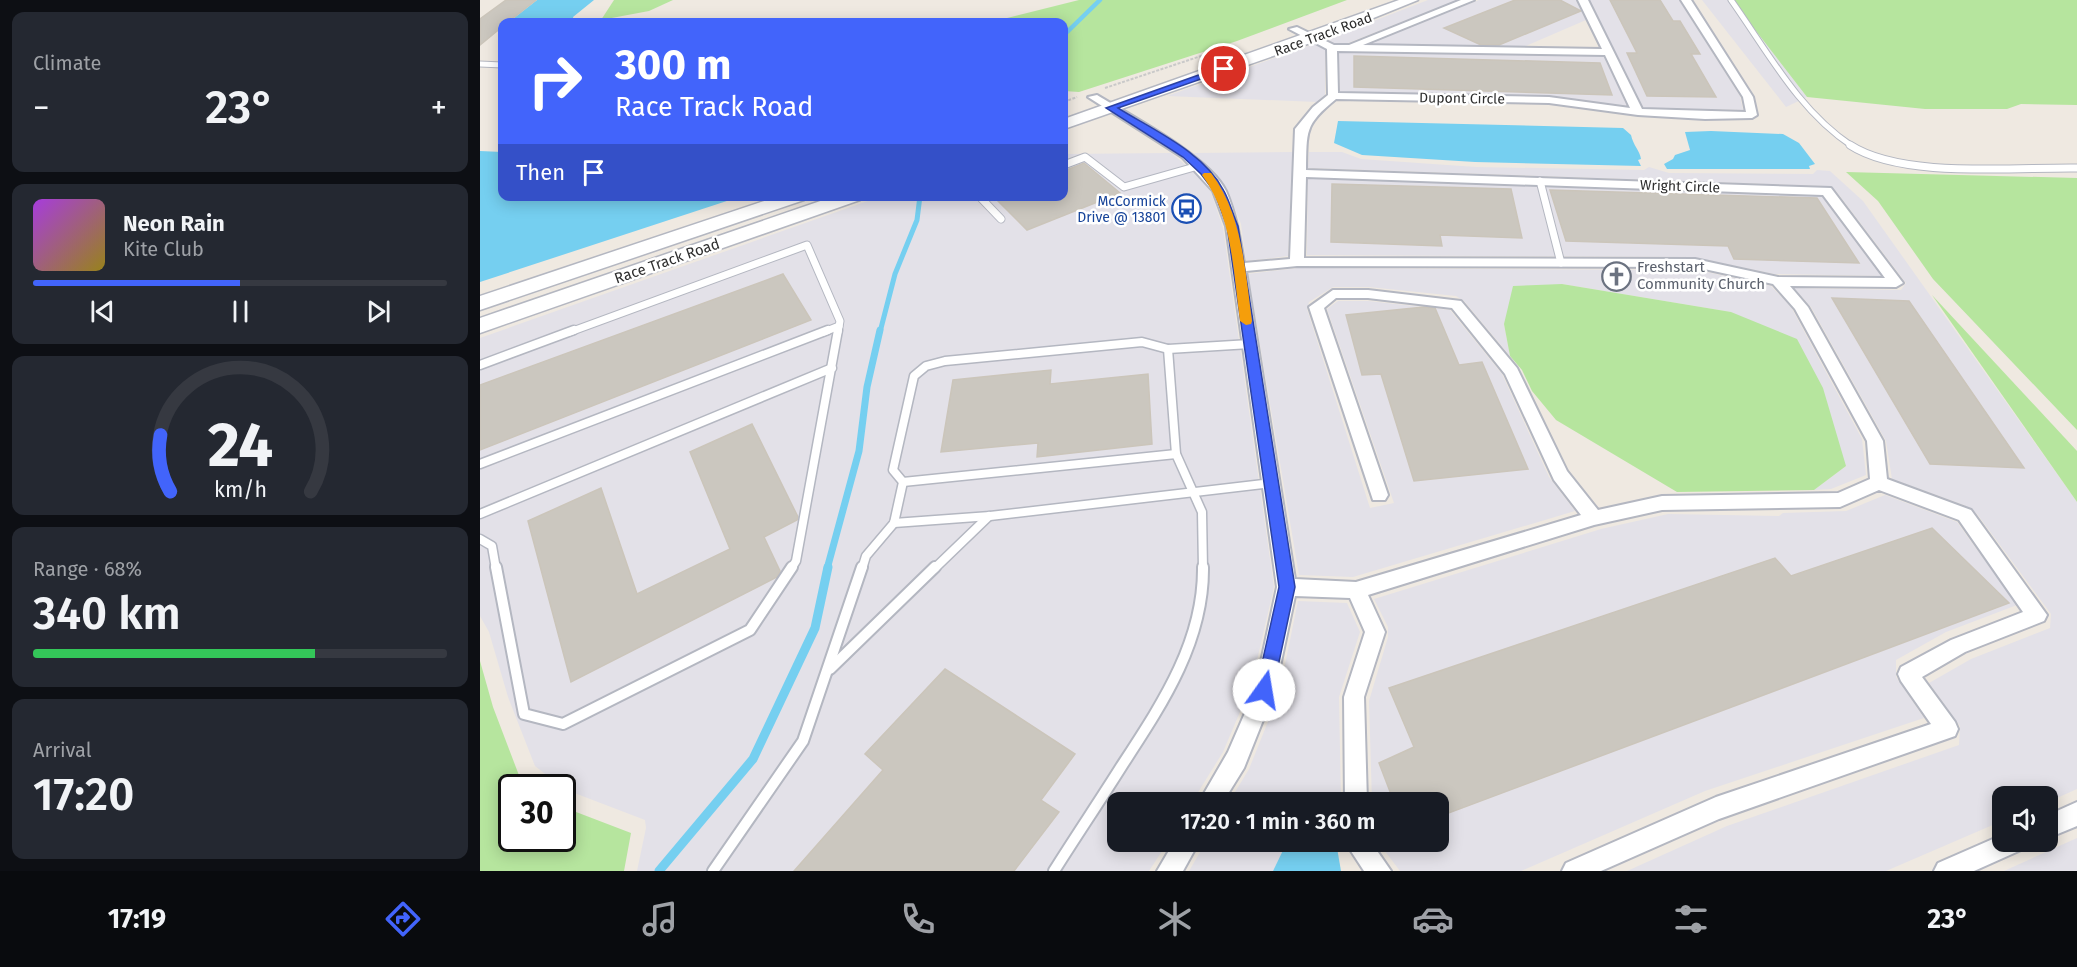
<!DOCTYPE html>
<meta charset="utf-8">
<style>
:root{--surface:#171b24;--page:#242831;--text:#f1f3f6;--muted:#9ea1a6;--line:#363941;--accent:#4264fb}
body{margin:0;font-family:"Fira Sans",sans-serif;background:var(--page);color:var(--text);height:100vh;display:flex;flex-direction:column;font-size:22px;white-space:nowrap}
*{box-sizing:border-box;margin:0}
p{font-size:20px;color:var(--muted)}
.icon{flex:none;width:33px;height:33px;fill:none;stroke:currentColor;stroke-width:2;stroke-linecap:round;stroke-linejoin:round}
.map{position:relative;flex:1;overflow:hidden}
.drawer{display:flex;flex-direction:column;gap:12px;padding:12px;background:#0d0f14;width:480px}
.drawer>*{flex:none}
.top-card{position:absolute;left:18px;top:18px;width:570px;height:183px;border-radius:12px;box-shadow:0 3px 15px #0003;background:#4264fb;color:#fff;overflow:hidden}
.tools{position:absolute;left:1512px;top:786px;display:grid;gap:12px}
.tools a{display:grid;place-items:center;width:66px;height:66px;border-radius:12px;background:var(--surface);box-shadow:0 3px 15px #0003;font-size:30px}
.speed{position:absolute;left:18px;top:774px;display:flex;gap:12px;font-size:30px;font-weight:700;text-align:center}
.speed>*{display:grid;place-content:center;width:78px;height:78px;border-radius:50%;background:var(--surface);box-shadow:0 3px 15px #0003;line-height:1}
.speed .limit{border:3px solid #111;border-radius:9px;background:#fff;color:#111}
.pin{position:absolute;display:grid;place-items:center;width:51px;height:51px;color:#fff;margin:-26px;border:3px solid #fff;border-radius:50%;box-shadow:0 2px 6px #0007}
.me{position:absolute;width:66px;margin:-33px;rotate:13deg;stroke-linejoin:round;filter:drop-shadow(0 0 4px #0008)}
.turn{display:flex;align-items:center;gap:21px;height:126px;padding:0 18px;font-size:27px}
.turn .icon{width:78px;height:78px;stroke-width:2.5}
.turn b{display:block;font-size:42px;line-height:51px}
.then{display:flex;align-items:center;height:57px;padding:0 18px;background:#0003;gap:12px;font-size:22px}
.big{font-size:45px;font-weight:600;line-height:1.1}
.drawer .card{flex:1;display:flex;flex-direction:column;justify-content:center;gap:9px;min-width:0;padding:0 21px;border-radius:12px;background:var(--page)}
.drawer .dial{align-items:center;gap:0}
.dial svg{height:156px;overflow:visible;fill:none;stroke:var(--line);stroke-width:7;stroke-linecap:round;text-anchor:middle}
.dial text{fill:var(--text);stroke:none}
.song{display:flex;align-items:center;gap:18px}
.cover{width:72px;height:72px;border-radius:9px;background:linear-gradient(135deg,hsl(280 70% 55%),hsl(50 70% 35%))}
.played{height:6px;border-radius:3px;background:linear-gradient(90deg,var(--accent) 50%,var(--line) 50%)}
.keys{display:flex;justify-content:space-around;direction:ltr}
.heat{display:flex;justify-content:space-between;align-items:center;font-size:33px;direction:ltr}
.charge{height:9px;border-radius:4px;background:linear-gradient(90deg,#34c759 68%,var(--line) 0)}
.trip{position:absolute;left:627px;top:792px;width:342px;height:60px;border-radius:12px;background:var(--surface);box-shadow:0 3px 15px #0003;font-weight:600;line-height:60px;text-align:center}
.menu{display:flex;height:96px;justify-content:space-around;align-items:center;background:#090b0e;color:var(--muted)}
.menu .icon{width:42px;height:42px}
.menu .selected{color:var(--accent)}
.menu b{font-size:27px;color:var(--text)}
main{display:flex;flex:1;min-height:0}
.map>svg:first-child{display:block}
</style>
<main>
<section class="drawer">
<div class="card"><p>Climate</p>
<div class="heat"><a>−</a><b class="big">23°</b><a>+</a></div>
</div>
<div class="card">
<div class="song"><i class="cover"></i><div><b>Neon Rain</b><p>Kite Club</p></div></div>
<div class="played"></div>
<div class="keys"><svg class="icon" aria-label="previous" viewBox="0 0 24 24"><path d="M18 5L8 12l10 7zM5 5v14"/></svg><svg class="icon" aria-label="pause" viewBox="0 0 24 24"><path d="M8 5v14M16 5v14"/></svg><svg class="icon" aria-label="next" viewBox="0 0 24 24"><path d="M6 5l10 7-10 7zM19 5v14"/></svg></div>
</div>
<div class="card dial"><svg viewBox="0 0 100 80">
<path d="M14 69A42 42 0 1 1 86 69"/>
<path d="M14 69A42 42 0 0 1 9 40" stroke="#4264fb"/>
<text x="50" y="56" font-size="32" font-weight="700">24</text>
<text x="50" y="72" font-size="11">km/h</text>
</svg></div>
<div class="card"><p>Range · 68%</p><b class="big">340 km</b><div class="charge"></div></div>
<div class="card"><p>Arrival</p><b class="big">17:20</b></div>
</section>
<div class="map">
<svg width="1597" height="871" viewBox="0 0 1597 871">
<rect width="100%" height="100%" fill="#efe9e1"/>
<!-- industrial -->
<g fill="#e3e1e8">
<polygon points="948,0 978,0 863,45 856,45 847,39"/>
<polygon points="999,0 1096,0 1106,20 1041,48 885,45"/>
<polygon points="1109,0 1199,0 1260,96 1263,110 1163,108"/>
<polygon points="1222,0 1252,0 1327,97 1306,107"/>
<polygon points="837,43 845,49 845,95 837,102 687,96"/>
<polygon points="858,52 1124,56 1147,106 1068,96 860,92"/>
<polygon points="813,152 808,256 766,261 761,224 747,189 714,153"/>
<polygon points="829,152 862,152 881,159 996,167 1164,170 1169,167 1189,173 1333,174 1337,170 1350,171 1383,201 1597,502 1597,789 1568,802 1568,796 1522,796 1522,821 1406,871 1147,871 1247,826 1479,745 1480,726 1449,683 1491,659 1570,628 1571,614 1497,514 1484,505 1412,479 1406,441 1331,307 1314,288 1421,290 1426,283 1356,191 1344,186 828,168"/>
<polygon points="691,153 718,175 731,192 743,228 794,587 771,686 743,752 712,802 638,802 638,842 688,842 669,871 157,871 166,828 165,820 84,789 55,766 28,697 9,632 0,616 0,338 399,197 584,196 584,154"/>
<polygon points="828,178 1342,196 1402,276 1294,274 1212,257 827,255"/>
<polygon points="818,268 1217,270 1291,286 1311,307 1382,439 1386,475 1351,489 1334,490 1366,466 1251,312 1082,284 1024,324 1030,356 984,301 976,296 889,287 853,287 829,302 827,309 890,508 914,503 847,309 858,301 888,301 970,310 1022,374 1069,477 1095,511 873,577 819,575 768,274"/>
<polygon points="1405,495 1477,522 1537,605 1466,632 1416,660 1416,677 1444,718 1225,791 1041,871 920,871 898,842 958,842 958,802 892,802 889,701 908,637 908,627 894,599 1121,529 1188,514 1299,516 1303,513 1366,511"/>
<polygon points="818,601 867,603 880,632 859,697 861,802 749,802 769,769 799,694"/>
<polygon points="1597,838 1597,871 1524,871"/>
<polygon points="726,842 807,842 793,871 709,871"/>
</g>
<!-- green -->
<g fill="#b6e59e">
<polygon points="134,0 193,0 169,11 121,20"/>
<polygon points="599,0 867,0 757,41 599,92 584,91 584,22 511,22"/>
<polygon points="1252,0 1597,0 1597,105 1541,104 1527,109 1445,109 1327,97"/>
<polygon points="1366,172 1597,178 1597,430 1453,279 1398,201"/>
<polygon points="1082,284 1251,312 1317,339 1343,388 1366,466 1334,490 1197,492 1076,420 1052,391 1042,370 1030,356 1024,324 1033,286"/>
<polygon points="1452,295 1597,451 1597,502"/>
<polygon points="0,661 13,707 40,778 52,787 32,788 32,838 82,838 83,807 151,833 144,871 0,871"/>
</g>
<!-- water -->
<g fill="#75cff0">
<polygon points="57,0 114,0 93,17 94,22 29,22"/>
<path d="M 858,121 L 1143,128 L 1151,135 C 1153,145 1160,151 1161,159 L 1158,160 L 1161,166 L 995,162 L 882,155 L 854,143 Z"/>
<polygon points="1231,131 1303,134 1319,143 1335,164 1329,166 1330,169 1187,169 1184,164 1193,159 1195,155 1210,150 1205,132"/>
<polygon points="0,151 22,152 22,196 259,197 0,282"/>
<polygon points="807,842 856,842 861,871 793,871"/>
</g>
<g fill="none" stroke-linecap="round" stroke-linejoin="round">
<!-- stream-far3 -->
<polyline stroke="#75cff0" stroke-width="4.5" points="584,35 620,0"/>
<!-- stream-far2 -->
<polyline stroke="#75cff0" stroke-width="5" points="400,332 415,274 437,220 440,196"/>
<!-- stream-far1 -->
<polyline stroke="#75cff0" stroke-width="7" points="347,569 379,451 387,387 400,330"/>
<!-- stream -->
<polyline stroke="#75cff0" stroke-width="9" points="179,871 273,759 335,628 348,567"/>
</g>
<!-- building -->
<g fill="#cbc7bf" stroke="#cbc5ba" stroke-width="1.5">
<polygon points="26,0 56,0 28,22 22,22 22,27 0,45 0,19"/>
<polygon points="1035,0 1080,0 1101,11 1019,45 1001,45 964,28"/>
<polygon points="1130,0 1180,0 1193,21 1200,21 1220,54 1211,54 1236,97 1167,96 1147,53 1157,53"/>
<polygon points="874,56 1120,63 1132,95 874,87"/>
<polygon points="604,163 640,193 547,230 513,196 584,196 584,171"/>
<polygon points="852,184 1031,189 1042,238 960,235 962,246 851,242"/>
<polygon points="1070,190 1337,198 1379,263 1254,259 1248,246 1086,241"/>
<polygon points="303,274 331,320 0,450 0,385"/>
<polygon points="1352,298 1429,301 1544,468 1450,464"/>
<polygon points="944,307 955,308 979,365 1002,362 1048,469 934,481 901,374 882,375 866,315"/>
<polygon points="571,370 570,384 668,374 672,444 557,457 558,443 461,452 473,380"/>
<polygon points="272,424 318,517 317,520 284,537 300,571 297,577 91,682 48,521 121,488 157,594 250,549 210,452"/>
<polygon points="1452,528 1529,603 958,817 958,802 914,802 899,763 934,747 909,688 1295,558 1311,576"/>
<polygon points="465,669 595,754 561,800 579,812 534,871 314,871 403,770 385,754"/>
</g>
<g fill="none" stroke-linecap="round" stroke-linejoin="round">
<defs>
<g id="lane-far3">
<path d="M 1251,0 C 1288,52 1318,110 1372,146"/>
<polyline points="0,64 22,65"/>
</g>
<g id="lane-far2">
<path d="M 1370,145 C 1422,179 1535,167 1597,168"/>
<polyline points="584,165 605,157 644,187 718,166"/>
<polyline points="1060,181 1081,263"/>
<polyline points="499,196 521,219"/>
<polyline points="90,332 327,245 360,321 358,332"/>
<polyline points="344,332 359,326"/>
</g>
<g id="lane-far1">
<polyline points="688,349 696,454 722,512 723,569"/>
<polyline points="0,365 94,330"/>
<polyline points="0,464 348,330"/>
<polyline points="423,482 696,454"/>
<polyline points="0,514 352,368"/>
<polyline points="414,523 510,516 792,483"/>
<polyline points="0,539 12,546 16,569"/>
<polyline points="311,569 316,561 358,330"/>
<polyline points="382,569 386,556 414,523 423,482 413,470 434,376 446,366 465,361 662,342 688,349 770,344"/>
<polyline points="454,569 509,516"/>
</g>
<g id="lane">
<polyline points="16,567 44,714 83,724 270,630 312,567"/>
<polyline points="350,669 455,567"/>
<polyline points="233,871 323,741 382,567"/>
<path d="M 574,871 C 596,836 619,802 641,767 C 680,707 724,643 723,567"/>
</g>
<g id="street">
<path d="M 981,0 L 994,0 L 883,45 L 1122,49 L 1098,0 L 1108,0 L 1162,109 L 1266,112 L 1263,97 L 1201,0 L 1211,0 L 1273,97 L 1277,115 L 1272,118 L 1225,119 L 1158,115 L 1069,103 L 856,99 C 824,125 827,131 826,170 L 1351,188 L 1423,283 L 1416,287 L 1310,286 L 1328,307 L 1403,441 L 1407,479 L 1491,510 L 1567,615 L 1564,621 L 1485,652 L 1442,677 L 1475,722 L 1478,729 L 1475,736 L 1239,819 L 1121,871 L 1082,871 L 1086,863 L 1236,797 L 1451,724 L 1421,681 L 1418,674 L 1421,667 L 1471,640 L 1543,612 L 1479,520 L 1399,490 L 1360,507 L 1182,510 L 1114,525 L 888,595 L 905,632 L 884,697 L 887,802 L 865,802 L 864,697 L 885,632 L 870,598 L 815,596 L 795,690 L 764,768 L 743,802 L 719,802 L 748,752 L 775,690 L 797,587 L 746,226 L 733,191 L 702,157 L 608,97 L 617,95 C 650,115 730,157 746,191 C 756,214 760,238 764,263 L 810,259 L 815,129 L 833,107 L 848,95 L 847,49 L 809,29 L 817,27 L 854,45 L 869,45 ZM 857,51 L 1125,55 L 1150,108 L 1069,97 L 858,93 ZM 826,177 L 1343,195 L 1405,278 L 1298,277 L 1215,259 L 824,258 ZM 817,266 L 1215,267 L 1293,284 L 1315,309 L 1387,441 L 1390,479 L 1358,493 L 1182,496 L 1118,510 L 1087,471 L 1037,368 L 981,301 L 888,290 L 853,290 L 829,307 L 893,500 L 905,500 L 908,495 L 844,308 L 856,298 L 888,298 L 972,308 L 1025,374 L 1074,480 L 1101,515 L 876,582 L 815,579 L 766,271 Z"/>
<polygon points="1597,802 1597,826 1568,838 1568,815"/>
<polygon points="1522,835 1522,842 1545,842 1541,850 1494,871 1454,871 1458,863"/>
<polygon points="694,842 719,842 703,871 677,871"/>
<polygon points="865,842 891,842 911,871 884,871"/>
</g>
<g id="secondary">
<polygon points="919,0 938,0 839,40 584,129 584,119"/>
<polygon points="299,196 327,196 324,200 0,310 0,296"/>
<polygon points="355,196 383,196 380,200 0,333 0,318"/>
</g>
</defs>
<!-- lane-far3 casing -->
<use href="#lane-far3" stroke="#b4b7c1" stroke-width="7"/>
<!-- lane-far2 casing -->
<use href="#lane-far2" stroke="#b4b7c1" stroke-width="9"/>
<!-- lane-far1 casing -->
<use href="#lane-far1" stroke="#b4b7c1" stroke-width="11"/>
<!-- lane casing -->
<use href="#lane" stroke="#b4b7c1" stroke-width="14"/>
<!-- street casing -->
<use href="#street" stroke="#b4b7c1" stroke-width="4"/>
<!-- secondary casing -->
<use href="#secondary" stroke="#b4b7c1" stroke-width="3"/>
<!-- path -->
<g stroke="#c9c9c9" stroke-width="2" stroke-dasharray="3 1.5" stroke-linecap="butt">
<polyline points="625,88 748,47"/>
<polyline points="584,102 597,97"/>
</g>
<!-- lane-far3 -->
<use href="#lane-far3" stroke="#fff" stroke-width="5"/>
<!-- lane-far2 -->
<use href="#lane-far2" stroke="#fff" stroke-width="7"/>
<!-- lane-far1 -->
<use href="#lane-far1" stroke="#fff" stroke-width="8"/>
<!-- lane -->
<use href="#lane" stroke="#fff" stroke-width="10"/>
<!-- street -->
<use href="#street" fill="#fff" fill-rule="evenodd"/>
<!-- secondary -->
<use href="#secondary" fill="#fff" fill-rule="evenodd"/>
</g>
<!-- route -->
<path fill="#4264fb" stroke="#2b41a3" stroke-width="1.5" d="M 744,66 L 747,70 L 638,108 C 673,130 724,152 744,191 C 750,202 753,215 758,226 L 815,587 L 793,690 L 791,696 L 784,699 L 778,696 L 776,690 L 799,587 L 747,226 L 734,191 L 721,174 L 703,157 L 626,108 Z"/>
<!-- slow -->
<path fill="#f59e0b" d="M 724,173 L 731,173 C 763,215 765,271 772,321 L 771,324 L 766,325 L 760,321 C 753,271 753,217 722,175 Z"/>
<!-- icons -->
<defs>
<symbol id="bus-ring" viewBox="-11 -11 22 22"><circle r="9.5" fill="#fff" stroke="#1a4fb4" stroke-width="1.5"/><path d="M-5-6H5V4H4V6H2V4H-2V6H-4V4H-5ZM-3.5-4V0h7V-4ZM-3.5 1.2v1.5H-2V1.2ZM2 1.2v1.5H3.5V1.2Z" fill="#1a4fb4"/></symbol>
<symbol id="church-ring" viewBox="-11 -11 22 22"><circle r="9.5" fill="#fff" stroke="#6b7280" stroke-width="1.5"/><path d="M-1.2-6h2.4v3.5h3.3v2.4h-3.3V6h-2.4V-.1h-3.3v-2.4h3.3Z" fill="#6b7280"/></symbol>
</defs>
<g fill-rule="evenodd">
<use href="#bus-ring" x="690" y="192" width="33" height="33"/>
<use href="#church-ring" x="1120" y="260" width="33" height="33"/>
</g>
<g text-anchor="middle" stroke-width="5" stroke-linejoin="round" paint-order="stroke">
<!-- far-street labels -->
<g font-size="14" fill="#2e2e2e" stroke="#fff">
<text transform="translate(843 34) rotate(-20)" y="5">Race Track Road</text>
<text transform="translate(982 98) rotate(1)" y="5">Dupont Circle</text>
<text transform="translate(1200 186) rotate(2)" y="5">Wright Circle</text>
</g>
<!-- far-transit labels -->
<g font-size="14" fill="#164399" stroke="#fff" text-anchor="end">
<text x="686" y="206">McCormick<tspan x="686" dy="16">Drive @ 13801</tspan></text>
</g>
<!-- street labels -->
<g font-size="15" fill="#2e2e2e" stroke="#fff">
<text transform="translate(187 261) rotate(-19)" y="5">Race Track Road</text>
</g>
<!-- worship labels -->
<g font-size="15" fill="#5b616d" stroke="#fff" text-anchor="start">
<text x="1157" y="272">Freshstart<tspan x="1157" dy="17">Community Church</tspan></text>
</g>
</g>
</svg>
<div class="tools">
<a><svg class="icon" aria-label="sound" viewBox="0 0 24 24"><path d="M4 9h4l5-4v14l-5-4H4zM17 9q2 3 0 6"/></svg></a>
</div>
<div class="speed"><div class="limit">30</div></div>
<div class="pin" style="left:744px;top:69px;background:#d93025"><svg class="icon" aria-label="arrive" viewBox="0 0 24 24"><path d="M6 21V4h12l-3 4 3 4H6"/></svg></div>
<svg class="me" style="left:784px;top:690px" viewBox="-20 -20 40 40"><circle r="19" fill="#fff"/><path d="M0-13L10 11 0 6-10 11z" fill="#4264fb"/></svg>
<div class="trip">17:20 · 1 min · 360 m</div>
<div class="top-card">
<div class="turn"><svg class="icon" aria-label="right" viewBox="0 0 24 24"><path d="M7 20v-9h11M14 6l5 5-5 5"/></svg><div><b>300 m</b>Race Track Road</div></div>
<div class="then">Then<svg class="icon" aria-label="arrive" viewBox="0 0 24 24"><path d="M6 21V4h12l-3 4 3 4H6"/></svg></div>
</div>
</div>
</main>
<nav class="menu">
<b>17:19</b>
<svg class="icon selected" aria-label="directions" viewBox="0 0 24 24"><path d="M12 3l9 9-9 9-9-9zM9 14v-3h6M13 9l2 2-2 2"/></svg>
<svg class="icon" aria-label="music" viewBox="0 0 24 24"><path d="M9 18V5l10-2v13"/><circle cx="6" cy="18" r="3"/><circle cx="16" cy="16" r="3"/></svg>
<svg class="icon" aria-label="phone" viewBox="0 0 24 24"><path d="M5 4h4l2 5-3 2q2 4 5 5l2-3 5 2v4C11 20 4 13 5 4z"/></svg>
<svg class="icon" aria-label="climate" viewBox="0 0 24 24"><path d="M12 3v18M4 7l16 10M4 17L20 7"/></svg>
<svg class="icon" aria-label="car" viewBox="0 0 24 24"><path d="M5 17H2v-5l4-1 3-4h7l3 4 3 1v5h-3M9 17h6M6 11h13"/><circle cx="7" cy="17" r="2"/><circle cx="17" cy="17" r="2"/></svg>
<svg class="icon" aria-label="filters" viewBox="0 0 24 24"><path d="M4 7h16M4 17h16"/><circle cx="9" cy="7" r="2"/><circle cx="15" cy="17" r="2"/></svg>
<b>23°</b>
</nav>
